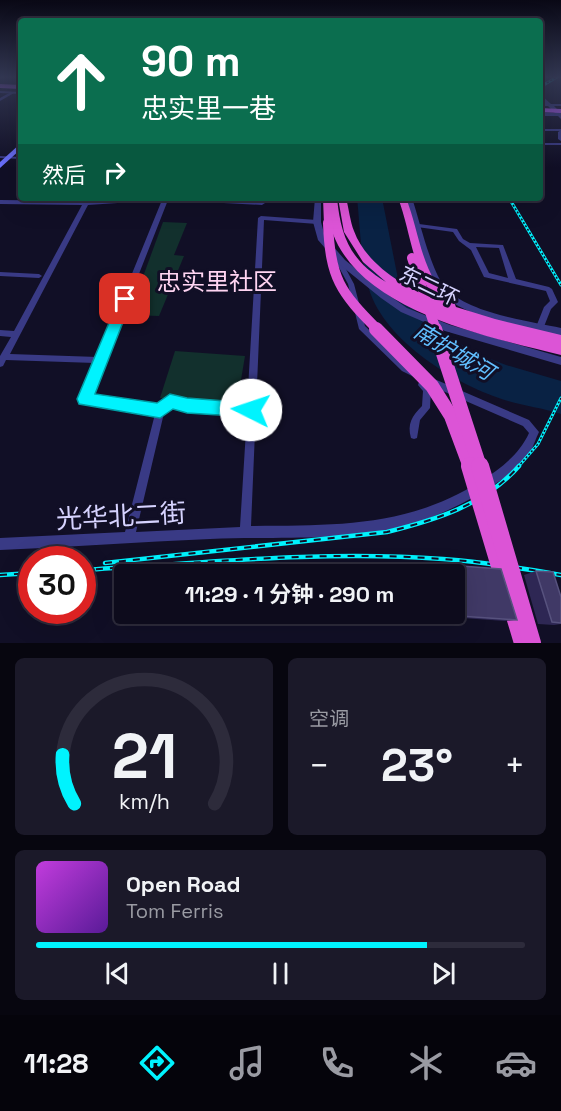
<!DOCTYPE html>
<html lang="zh">
<meta charset="utf-8">
<style>
:root{--surface:#0d0b1c;--page:#1b1929;--text:#f1f3f6;--muted:#9a9ba3;--line:#2d2b3b;--accent:#00f3fe}
body{margin:0;font-family:"Space Grotesk","Noto Sans SC",sans-serif;background:var(--page);color:var(--text);height:100vh;display:flex;flex-direction:column;font-size:22px;white-space:nowrap}
*{box-sizing:border-box;margin:0}
p{font-size:20px;color:var(--muted)}
.icon{flex:none;width:33px;height:33px;fill:none;stroke:currentColor;stroke-width:2;stroke-linecap:round;stroke-linejoin:round}
.map{position:relative;height:643px;overflow:hidden}
.details{display:flex;flex-direction:column;gap:15px;padding:15px;background:#07060f;flex:1}
.details>*{flex:none}
.hud{position:absolute;left:18px;top:18px;width:525px;height:183px;border-radius:6px;box-shadow:0 6px 24px #0002,0 0 0 2px var(--line);background:#0b6e4f;color:#fff;overflow:hidden}
.speed{position:absolute;left:18px;top:546px;display:flex;gap:12px;font-size:30px;font-weight:700;text-align:center}
.speed>*{display:grid;place-content:center;width:78px;height:78px;border-radius:50%;background:var(--surface);box-shadow:0 6px 24px #0002,0 0 0 2px var(--line);line-height:1}
.speed .limit{border:9px solid #d22;background:#fff;color:#111}
.pin{position:absolute;display:grid;place-items:center;width:51px;height:51px;color:#fff;margin:-26px;border-radius:12px;box-shadow:0 3px 9px #0006}
.me{position:absolute;width:66px;margin:-33px;rotate:274deg;stroke-linejoin:round;filter:drop-shadow(0 0 4px #0008)}
.turn{display:flex;align-items:center;gap:21px;height:126px;padding:0 24px;font-size:27px}
.turn .icon{width:78px;height:78px;stroke-width:2.5}
.turn b{display:block;font-size:42px;line-height:51px}
.then{display:flex;align-items:center;height:57px;padding:0 24px;background:#0003;gap:12px;font-size:22px}
.big{font-size:45px;font-weight:700;line-height:1.1}
.details .widget{flex:1;display:flex;flex-direction:column;justify-content:center;gap:9px;min-width:0;padding:0 21px;border-radius:9px;background:var(--page)}
.details .dial{align-items:center;gap:0}
.dial svg{height:156px;overflow:visible;fill:none;stroke:var(--line);stroke-width:7;stroke-linecap:round;text-anchor:middle}
.dial text{fill:var(--text);stroke:none}
.song{display:flex;align-items:center;gap:18px}
.cover{width:72px;height:72px;border-radius:9px;background:linear-gradient(135deg,hsl(290 70% 55%),hsl(270 70% 35%))}
.played{height:6px;border-radius:3px;background:linear-gradient(90deg,var(--accent) 80%,var(--line) 80%)}
.keys{display:flex;justify-content:space-around;direction:ltr}
.heat{display:flex;justify-content:space-between;align-items:center;font-size:33px;direction:ltr}
.details .tiles{flex:1;display:grid;gap:15px;grid-template-columns:1fr 1fr}
.widget:last-child{grid-column:span 2}
.trip{position:absolute;left:114px;top:564px;width:351px;height:60px;border-radius:6px;background:var(--surface);box-shadow:0 6px 24px #0002,0 0 0 2px var(--line);font-weight:700;line-height:60px;text-align:center}
.dock{display:flex;height:96px;justify-content:space-around;align-items:center;background:#05040b;color:var(--muted)}
.dock .icon{width:42px;height:42px}
.dock .on{color:var(--accent)}
.dock b{font-size:27px;color:var(--text)}
.map>svg:first-child{display:block}
</style>
<div class="map">
<svg width="561" height="643" viewBox="0 0 561 643">
<rect width="100%" height="100%" fill="#110f26"/>
<!-- green -->
<g fill="#12302d">
<polygon points="163,222 187,223 174,255 184,256 159,316 129,315"/>
<polygon points="175,351 245,356 237,404 160,398"/>
</g>
<!-- water -->
<path fill="#092244" d="M 357,198 L 382,198 L 401,294 L 423,320 L 475,353 L 506,365 L 561,381 L 561,414 C 543,408 525,406 508,401 C 458,386 385,342 369,289 C 361,262 360,226 357,198 Z"/>
<g fill="none" stroke-linecap="round" stroke-linejoin="round">
<!-- minor -->
<g fill="#393a85" fill-rule="evenodd">
<polygon points="0,77 4,77 0,79"/>
<polygon points="11,92 14,93 0,101 0,98"/>
<rect x="540" y="129" width="21" height="2"/>
<rect x="540" y="143" width="21" height="2"/>
<polygon points="0,156 21,157 21,159 0,158"/>
<path d="M 139,198 L 198,198 L 262,201 L 265,203 L 262,205 L 168,200 L 91,396 L 158,407 L 167,398 L 170,397 L 187,401 L 247,406 L 258,218 L 261,216 L 317,220 L 320,222 L 317,224 L 264,220 L 251,526 C 335,525 407,528 481,481 C 501,468 519,455 529,433 L 523,426 L 429,385 L 428,382 L 429,379 L 432,378 L 529,420 L 539,432 C 536,438 534,444 532,449 C 521,469 492,487 472,498 C 450,510 426,521 401,527 C 340,542 272,536 210,539 C 140,542 70,547 0,550 L 0,538 L 125,532 L 155,414 L 82,402 L 81,399 L 95,363 L 6,360 L 3,366 L 0,367 L 0,356 L 11,337 L 0,336 L 0,330 L 14,331 L 82,205 L 0,204 L 0,200 L 86,201 ZM 162,200 L 98,357 L 10,354 L 88,205 ZM 172,405 L 187,409 L 247,414 L 240,527 L 136,532 L 164,413 Z"/>
<path d="M 444,198 C 459,198 484,195 497,200 L 494,202 L 447,200 Z"/>
<path d="M 419,224 L 457,229 L 463,239 L 470,243 L 503,245 L 516,279 L 549,287 L 552,289 L 558,302 L 551,309 L 543,329 L 537,329 L 536,327 L 544,307 L 550,301 L 546,291 L 484,277 L 471,250 L 459,241 L 453,232 L 417,227 L 416,226 ZM 476,247 L 499,248 L 508,278 L 489,273 Z"/>
<polygon points="336,258 340,258 354,284 365,326 408,367 419,371 420,374 419,377 416,378 402,371 359,329 348,284 335,260"/>
<polygon points="0,272 39,274 42,276 39,278 0,276"/>
<path d="M 422,381 L 430,386 L 431,389 L 430,408 L 420,420 L 417,438 L 414,439 L 411,438 C 407,424 412,416 422,406 L 423,391 L 418,385 L 419,382 Z"/>
</g>
<!-- tertiary -->
<g fill="#393a85" fill-rule="evenodd">
<polygon points="0,91 21,92 21,94 0,93"/>
<polygon points="540,94 551,104 561,104 561,106 554,106 561,113 561,119 558,116 540,116 540,112 555,113 548,106 540,106 540,104 545,104 540,98"/>
<polygon points="561,130 561,141 558,139 558,132"/>
<polygon points="315,198 321,198 321,222 325,237 345,260 387,294 407,308 450,325 561,357 561,365 445,331 401,312 381,298 339,264 318,240 313,222"/>
<path d="M 406,198 L 412,198 C 420,222 430,267 444,286 C 465,313 529,321 561,328 L 561,336 C 528,328 458,318 438,289 C 421,264 415,227 406,198 Z"/>
</g>
<!-- secondary -->
<polygon fill="#6a6fff" fill-rule="evenodd" points="21,143 21,149 0,168 0,162"/>
<!-- primary -->
<g fill="#b85aff" fill-rule="evenodd">
<polygon points="0,84 21,85 21,89 0,88"/>
<polygon points="540,108 561,109 561,113 540,112"/>
</g>
<!-- trunk -->
<path fill="#dc54d6" fill-rule="evenodd" d="M 329,198 L 337,198 C 341,238 351,261 386,282 L 363,262 L 344,232 L 338,198 L 346,198 C 349,209 350,221 354,231 C 366,264 405,288 436,300 C 412,270 411,232 398,198 L 406,198 C 417,225 420,258 436,283 C 441,291 454,299 456,307 L 495,319 L 561,335 L 561,355 C 489,337 363,312 333,234 C 329,223 329,210 329,198 Z"/>
<defs>
<g id="rail-far1">
<polyline points="540,87 557,77"/>
<polyline points="509,198 561,285"/>
<polyline points="518,467 538,444 561,398"/>
</g>
<g id="rail">
<path d="M 105,563 L 387,532 C 435,520 485,505 519,466"/>
<path d="M 82,570 C 202,563 323,550 443,559 C 483,562 522,568 561,575"/>
<polyline points="0,575 32,573"/>
</g>
</defs>
<!-- rail-far1 casing -->
<use href="#rail-far1" stroke="#00f3fe" stroke-width="3"/>
<!-- rail casing -->
<use href="#rail" stroke="#00f3fe" stroke-width="4.5"/>
<!-- rail-far1 -->
<use href="#rail-far1" stroke="#110f26" stroke-width="1.5" stroke-dasharray="2" stroke-linecap="butt"/>
<!-- rail -->
<use href="#rail" stroke="#110f26" stroke-width="2" stroke-dasharray="7" stroke-linecap="butt"/>
<!-- trunk-bridge-far3 -->
<polyline stroke="#dc54d6" stroke-width="8" points="327,198 328,224"/>
<!-- trunk-bridge-far2 -->
<g stroke="#dc54d6" stroke-width="10">
<path d="M 328,223 C 330,278 340,292 378,330"/>
<polyline points="412,258 436,330"/>
</g>
<!-- trunk-bridge-far1 -->
<g stroke="#dc54d6" stroke-width="14">
<polyline points="376,329 432,386 451,416 470,467"/>
<polyline points="435,329 480,467"/>
</g>
<!-- trunk-bridge -->
<g stroke="#dc54d6" stroke-width="18">
<polyline points="470,466 523,643"/>
<polyline points="480,466 532,643"/>
</g>
</g>
<!-- wall -->
<g fill="#2e2754">
<polygon points="421,563 501,569 517,620 505,621 420,615 420,614 454,614 454,574 415,574 414,567"/>
<polygon points="536,571 561,597 561,624 554,625 538,624 524,575"/>
</g>
<!-- building -->
<g fill="#403966" stroke="#57527e" stroke-width="1.5">
<polygon points="421,563 501,569 517,620 431,614 454,614 454,574 422,574"/>
<polygon points="536,571 553,572 561,597 561,623 552,622"/>
</g>
<!-- sky -->
<linearGradient id="sky" x2="0" y2="1"><stop stop-color="#090815"/><stop offset="0.46" stop-color="#323752"/><stop offset="1" stop-color="#323752" stop-opacity="0"/></linearGradient>
<rect width="561" height="167" fill="url(#sky)"/>
<!-- route -->
<polygon fill="#00f3fe" stroke="#009ea5" stroke-width="1.5" points="125,295 132,299 95,394 157,403 170,394 187,398 251,403 257,405 259,410 257,415 251,417 187,413 173,409 160,418 79,404 77,399 119,299"/>
<g text-anchor="middle" stroke-width="6" stroke-linejoin="round" paint-order="stroke">
<!-- street labels -->
<g font-size="21" fill="#d6d3ff" stroke="#110f26">
<text transform="translate(429 286) rotate(26)" y="7">东二环</text>
</g>
<!-- water labels -->
<g font-size="22" font-style="italic" fill="#61bfff" stroke="#110f26">
<text transform="translate(454 351) rotate(31)" y="8">南护城河</text>
</g>
<!-- quarter labels -->
<g font-size="24" fill="#ffd5f2" stroke="#110f26">
<text x="217" y="290">忠实里社区</text>
</g>
<!-- near-street labels -->
<g font-size="26" fill="#d6d3ff" stroke="#110f26">
<text transform="translate(121 516) rotate(-3)" y="9">光华北二街</text>
</g>
</g>
</svg>
<div class="speed"><div class="limit">30</div></div>
<div class="pin" style="left:125px;top:299px;background:#d93025"><svg class="icon" aria-label="arrive" viewBox="0 0 24 24"><path d="M6 21V4h12l-3 4 3 4H6"/></svg></div>
<svg class="me" style="left:251px;top:410px" viewBox="-20 -20 40 40"><circle r="19" fill="#fff"/><path d="M0-13L10 11 0 6-10 11z" fill="#00f3fe"/></svg>
<div class="trip">11:29 · 1 分钟 · 290 m</div>
<div class="hud">
<div class="turn"><svg class="icon" aria-label="ahead" viewBox="0 0 24 24"><path d="M12 20V5M6 11l6-6 6 6"/></svg><div><b>90 m</b>忠实里一巷</div></div>
<div class="then">然后<svg class="icon" aria-label="right" viewBox="0 0 24 24"><path d="M7 20v-9h11M14 6l5 5-5 5"/></svg></div>
</div>
</div>
<section class="details">
<div class="tiles">
<div class="widget dial"><svg viewBox="0 0 100 80">
<path d="M14 69A42 42 0 1 1 86 69"/>
<path d="M14 69A42 42 0 0 1 8 44" stroke="#00f3fe"/>
<text x="50" y="56" font-size="32" font-weight="700">21</text>
<text x="50" y="72" font-size="11">km/h</text>
</svg></div>
<div class="widget"><p>空调</p>
<div class="heat"><a>−</a><b class="big">23°</b><a>+</a></div>
</div>
<div class="widget">
<div class="song"><i class="cover"></i><div><b>Open Road</b><p>Tom Ferris</p></div></div>
<div class="played"></div>
<div class="keys"><svg class="icon" aria-label="previous" viewBox="0 0 24 24"><path d="M18 5L8 12l10 7zM5 5v14"/></svg><svg class="icon" aria-label="pause" viewBox="0 0 24 24"><path d="M8 5v14M16 5v14"/></svg><svg class="icon" aria-label="next" viewBox="0 0 24 24"><path d="M6 5l10 7-10 7zM19 5v14"/></svg></div>
</div>
</div>
</section>
<nav class="dock">
<b>11:28</b>
<svg class="icon on" aria-label="directions" viewBox="0 0 24 24"><path d="M12 3l9 9-9 9-9-9zM9 14v-3h6M13 9l2 2-2 2"/></svg>
<svg class="icon" aria-label="music" viewBox="0 0 24 24"><path d="M9 18V5l10-2v13"/><circle cx="6" cy="18" r="3"/><circle cx="16" cy="16" r="3"/></svg>
<svg class="icon" aria-label="phone" viewBox="0 0 24 24"><path d="M5 4h4l2 5-3 2q2 4 5 5l2-3 5 2v4C11 20 4 13 5 4z"/></svg>
<svg class="icon" aria-label="climate" viewBox="0 0 24 24"><path d="M12 3v18M4 7l16 10M4 17L20 7"/></svg>
<svg class="icon" aria-label="car" viewBox="0 0 24 24"><path d="M5 17H2v-5l4-1 3-4h7l3 4 3 1v5h-3M9 17h6M6 11h13"/><circle cx="7" cy="17" r="2"/><circle cx="17" cy="17" r="2"/></svg>
</nav>
